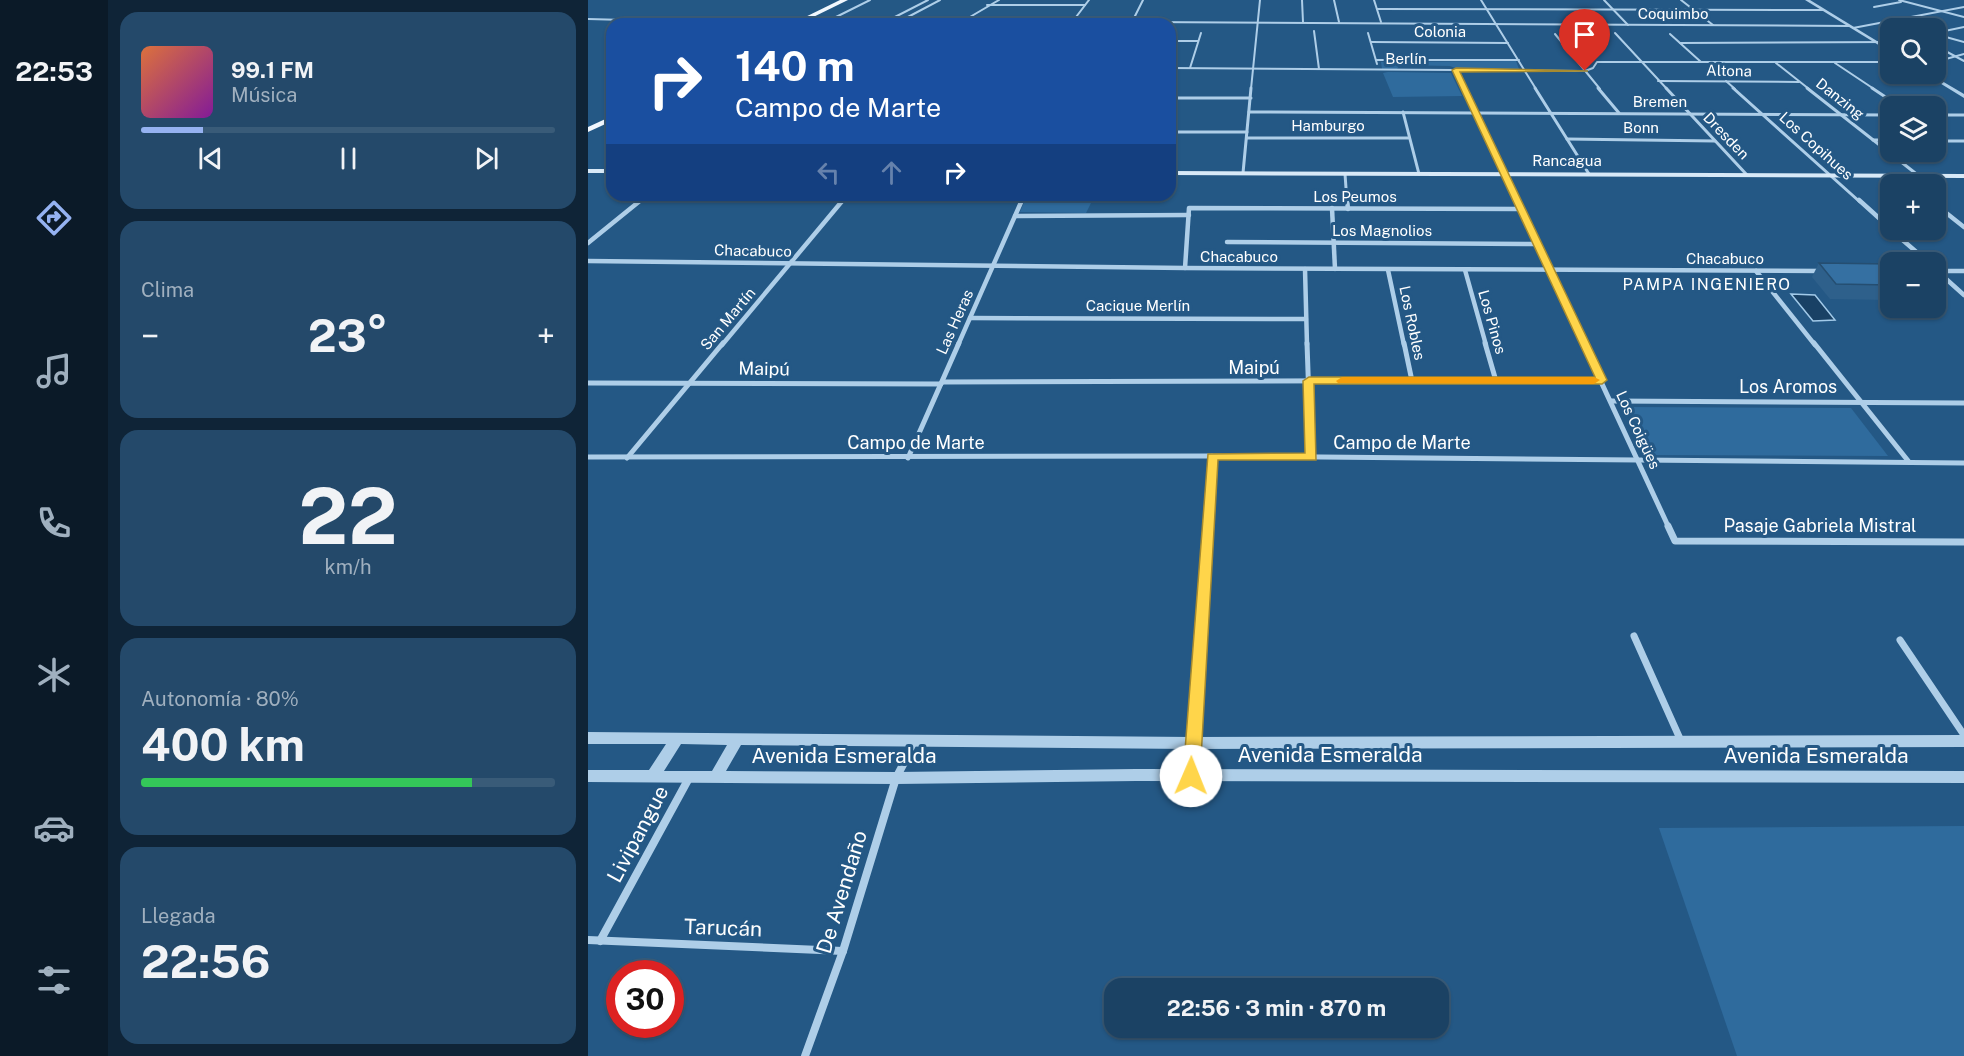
<!DOCTYPE html>
<html lang="es">
<meta charset="utf-8">
<style>
:root{--surface:#1b4264;--page:#24496a;--text:#f1f3f6;--muted:#a0b0bf;--line:#395b78;--accent:#95b2f1}
body{margin:0;font-family:"Public Sans",sans-serif;background:var(--page);color:var(--text);height:100vh;display:flex;flex-direction:column;font-size:22px;white-space:nowrap}
*{box-sizing:border-box;margin:0}
p{font-size:20px;color:var(--muted)}
.icon{flex:none;width:33px;height:33px;fill:none;stroke:currentColor;stroke-width:2;stroke-linecap:round;stroke-linejoin:round}
.map{position:relative;flex:1;overflow:hidden}
.details{display:flex;flex-direction:column;gap:12px;padding:12px;background:#0f2437;width:480px}
.details>*{flex:none}
.banner{position:absolute;left:18px;top:18px;width:570px;height:183px;border-radius:18px;box-shadow:0 2px 4px #0004,0 0 0 2px var(--line);background:#1a4fa0;color:#fff;overflow:hidden}
.fabs{position:absolute;left:1292px;top:18px;display:grid;gap:12px}
.fabs a{display:grid;place-items:center;width:66px;height:66px;border-radius:12px;background:var(--surface);box-shadow:0 2px 4px #0004,0 0 0 2px var(--line);font-size:30px}
.speed{position:absolute;left:18px;top:960px;display:flex;gap:12px;font-size:30px;font-weight:700;text-align:center}
.speed>*{display:grid;place-content:center;width:78px;height:78px;border-radius:50%;background:var(--surface);box-shadow:0 2px 4px #0004,0 0 0 2px var(--line);line-height:1}
.speed .limit{border:9px solid #d22;background:#fff;color:#111}
.pin{position:absolute;display:grid;place-items:center;width:51px;height:51px;color:#fff;margin:-62px -26px;border-radius:50% 50% 50% 0;rotate:-45deg;box-shadow:0 0 6px #0007}
.pin .icon{rotate:45deg}
.me{position:absolute;width:66px;margin:-33px;rotate:1deg;stroke-linejoin:round;filter:drop-shadow(0 0 4px #0008)}
.turn{display:flex;align-items:center;gap:21px;height:126px;padding:0 30px;font-size:27px}
.turn .icon{width:78px;height:78px;stroke-width:2.5}
.turn b{display:block;font-size:42px;line-height:51px}
.lanes{display:flex;align-items:center;height:57px;padding:0 30px;background:#0003;justify-content:center;gap:30px;direction:ltr}
.lanes .off{opacity:.35}
.big{font-size:45px;font-weight:700;line-height:1.1}
.details .card{flex:1;display:flex;flex-direction:column;justify-content:center;gap:9px;min-width:0;padding:0 21px;border-radius:18px;background:var(--page)}
.details .dial{align-items:center;gap:0}
.dial b{font-size:78px;line-height:1}
.song{display:flex;align-items:center;gap:18px}
.cover{width:72px;height:72px;border-radius:9px;background:linear-gradient(135deg,hsl(20 70% 55%),hsl(290 70% 35%))}
.played{height:6px;border-radius:3px;background:linear-gradient(90deg,var(--accent) 15%,var(--line) 15%)}
.keys{display:flex;justify-content:space-around;direction:ltr}
.heat{display:flex;justify-content:space-between;align-items:center;font-size:33px;direction:ltr}
.charge{height:9px;border-radius:4px;background:linear-gradient(90deg,#34c759 80%,var(--line) 0)}
.trip{position:absolute;left:516px;top:978px;width:345px;height:60px;border-radius:18px;background:var(--surface);box-shadow:0 2px 4px #0004,0 0 0 2px var(--line);font-weight:700;line-height:60px;text-align:center}
main{display:flex;flex:1;min-height:0}
.menu{display:flex;flex-direction:column;width:108px;justify-content:space-around;align-items:center;background:#0b1a28;color:var(--muted)}
.menu .icon{width:42px;height:42px}
.menu .current{color:var(--accent)}
.menu b{font-size:27px;color:var(--text)}
.map>svg:first-child{display:block}
</style>
<main>
<nav class="menu">
<b>22:53</b>
<svg class="icon current" aria-label="directions" viewBox="0 0 24 24"><path d="M12 3l9 9-9 9-9-9zM9 14v-3h6M13 9l2 2-2 2"/></svg>
<svg class="icon" aria-label="music" viewBox="0 0 24 24"><path d="M9 18V5l10-2v13"/><circle cx="6" cy="18" r="3"/><circle cx="16" cy="16" r="3"/></svg>
<svg class="icon" aria-label="phone" viewBox="0 0 24 24"><path d="M5 4h4l2 5-3 2q2 4 5 5l2-3 5 2v4C11 20 4 13 5 4z"/></svg>
<svg class="icon" aria-label="climate" viewBox="0 0 24 24"><path d="M12 3v18M4 7l16 10M4 17L20 7"/></svg>
<svg class="icon" aria-label="car" viewBox="0 0 24 24"><path d="M5 17H2v-5l4-1 3-4h7l3 4 3 1v5h-3M9 17h6M6 11h13"/><circle cx="7" cy="17" r="2"/><circle cx="17" cy="17" r="2"/></svg>
<svg class="icon" aria-label="filters" viewBox="0 0 24 24"><path d="M4 7h16M4 17h16"/><circle cx="9" cy="7" r="2"/><circle cx="15" cy="17" r="2"/></svg>
</nav>
<section class="details">
<div class="card">
<div class="song"><i class="cover"></i><div><b>99.1 FM</b><p>Música</p></div></div>
<div class="played"></div>
<div class="keys"><svg class="icon" aria-label="previous" viewBox="0 0 24 24"><path d="M18 5L8 12l10 7zM5 5v14"/></svg><svg class="icon" aria-label="pause" viewBox="0 0 24 24"><path d="M8 5v14M16 5v14"/></svg><svg class="icon" aria-label="next" viewBox="0 0 24 24"><path d="M6 5l10 7-10 7zM19 5v14"/></svg></div>
</div>
<div class="card"><p>Clima</p>
<div class="heat"><a>−</a><b class="big">23°</b><a>+</a></div>
</div>
<div class="card dial"><b>22</b><p>km/h</p></div>
<div class="card"><p>Autonomía · 80%</p><b class="big">400 km</b><div class="charge"></div></div>
<div class="card"><p>Llegada</p><b class="big">22:56</b></div>
</section>
<div class="map">
<svg width="1376" height="1056" viewBox="0 0 1376 1056">
<rect width="100%" height="100%" fill="#245885"/>
<!-- green -->
<g fill="#2f6b9d">
<polygon points="928,61 931,69 870,69 862,66 812,65 809,69 794,69 793,62"/>
<polygon points="800,72 863,73 874,96 805,97 795,73"/>
<polygon points="439,195 495,195 493,200 504,201 498,213 432,212"/>
<polygon points="1040,407 1263,408 1300,456 1062,455"/>
<polygon points="1376,826 1376,1056 1149,1056 1071,828"/>
</g>
<!-- water -->
<polygon fill="#194165" stroke="#a2cae9" stroke-width="1.5" points="1203,294 1227,295 1247,320 1225,321"/>
<g fill="none" stroke-linecap="round" stroke-linejoin="round">
<!-- minor-far5 -->
<g stroke="#aecee8" stroke-width="2">
<polyline points="714,0 715,22"/>
<polyline points="746,0 751,22"/>
<polyline points="786,0 793,22"/>
<polyline points="893,0 948,89"/>
<polyline points="1016,0 1040,25"/>
<polyline points="1093,0 1125,25"/>
<polyline points="1311,0 1376,17"/>
<polyline points="399,5 497,5"/>
<polyline points="1286,7 1313,2"/>
<polyline points="789,9 1235,10"/>
<polyline points="246,18 282,0"/>
<polyline points="318,18 352,0"/>
<polyline points="0,19 186,24"/>
<polyline points="303,19 340,0"/>
<polyline points="214,20 1261,26"/>
<polyline points="545,20 555,0"/>
<polyline points="485,21 501,0"/>
<polyline points="370,24 411,0"/>
<polyline points="1265,28 1376,7"/>
<polyline points="726,31 731,69"/>
<polyline points="780,33 789,64"/>
<polyline points="1027,33 1079,89"/>
<polyline points="1347,33 1376,27"/>
<polyline points="967,34 1012,89"/>
<polyline points="1082,34 1113,62"/>
<polyline points="1347,34 1376,42"/>
<polyline points="582,41 610,41"/>
<polyline points="783,42 920,43"/>
<polyline points="1092,43 1302,42"/>
<polyline points="1348,46 1376,61"/>
<polyline points="788,60 931,60"/>
<polyline points="1347,62 1376,54"/>
<polyline points="1188,63 1221,89"/>
<polyline points="1247,63 1286,89"/>
<polyline points="582,68 997,71 1005,68 1009,62 1302,62"/>
<polyline points="602,68 613,33"/>
<polyline points="868,70 877,89"/>
<polyline points="1070,81 1211,82"/>
<polyline points="1138,81 1147,89"/>
<polyline points="663,89 672,0"/>
</g>
<!-- minor-far4 -->
<g stroke="#aecee8" stroke-width="3">
<polyline points="876,88 929,202"/>
<polyline points="947,88 1001,174"/>
<polyline points="1010,88 1031,113"/>
<polyline points="1078,88 1159,175"/>
<polyline points="1145,88 1272,202"/>
<polyline points="1219,88 1331,176"/>
<polyline points="1284,88 1311,106"/>
<polyline points="582,98 663,98"/>
<polyline points="661,112 1302,115"/>
<polyline points="815,112 831,174"/>
<polyline points="1347,115 1376,115"/>
<polyline points="582,132 659,132"/>
<polyline points="659,138 820,138"/>
<polyline points="979,139 1127,141"/>
<polyline points="1285,140 1302,140"/>
<polyline points="1347,141 1376,141"/>
<polyline points="655,173 663,88"/>
<polyline points="757,174 759,202"/>
<polyline points="1311,176 1323,184"/>
<polyline points="51,202 59,195"/>
<polyline points="254,202 259,195"/>
<polyline points="433,202 436,195"/>
</g>
<!-- minor-far3 -->
<g stroke="#aecee8" stroke-width="4.5">
<polyline points="759,200 760,209"/>
<polyline points="928,200 996,345"/>
<polyline points="1271,200 1302,228"/>
<polyline points="1347,204 1376,227"/>
<polyline points="744,208 747,269"/>
<polyline points="427,216 601,215"/>
<polyline points="1303,230 1340,262"/>
<polyline points="639,242 949,244"/>
<polyline points="0,243 53,200"/>
<polyline points="0,261 597,268 1235,271"/>
<polyline points="597,268 601,208 933,209"/>
<polyline points="717,269 719,345"/>
<polyline points="1347,269 1376,295"/>
<polyline points="800,270 816,345"/>
<polyline points="877,270 898,345"/>
<polyline points="1168,271 1227,345"/>
<polyline points="1350,271 1376,271"/>
<polyline points="382,318 718,319"/>
<polyline points="134,345 255,200"/>
<polyline points="370,345 434,200"/>
</g>
<!-- minor-far2 -->
<g stroke="#aecee8" stroke-width="5">
<polyline points="719,343 723,457"/>
<polyline points="816,343 824,381"/>
<polyline points="897,343 908,381"/>
<polyline points="995,343 1081,528"/>
<polyline points="1226,343 1321,462"/>
<polyline points="354,382 1014,380"/>
<polyline points="0,383 353,384"/>
<polyline points="1023,401 1376,403"/>
<polyline points="0,457 624,456 1376,463"/>
<polyline points="39,458 135,343"/>
<polyline points="320,458 371,343"/>
<polyline points="619,528 624,456"/>
</g>
<!-- minor-far1 -->
<g stroke="#aecee8" stroke-width="7">
<polyline points="1080,526 1087,541 1376,542"/>
<polyline points="1046,636 1093,741"/>
<polyline points="1312,640 1376,735"/>
<polyline points="317,760 327,740"/>
<polyline points="604,760 619,526"/>
</g>
<!-- minor -->
<g stroke="#aecee8" stroke-width="8">
<polyline points="603,776 604,759"/>
<polyline points="0,940 255,951"/>
<polyline points="12,941 101,778"/>
<polyline points="217,1056 255,951 308,778 318,759"/>
</g>
<!-- tertiary -->
<g fill="#aecee8" fill-rule="evenodd">
<polygon points="1217,0 1222,0 1302,49 1302,52"/>
<polygon points="1337,74 1342,74 1376,94 1376,98"/>
<path d="M 0,732 L 604,737 L 1376,735 L 1376,747 L 604,749 L 153,745 L 138,771 L 308,772 L 548,769 L 1376,771 L 1376,783 L 548,781 L 308,784 L 0,782 L 0,770 L 61,770 L 78,744 L 0,744 ZM 93,744 L 139,745 L 124,771 L 76,771 Z"/>
</g>
<!-- secondary -->
<g fill="#d8e9f7" fill-rule="evenodd">
<rect x="0" y="169" width="24" height="4"/>
<polygon points="582,171 1376,174 1376,178 582,175"/>
</g>
<!-- primary -->
<g fill="#f1f7fe" fill-rule="evenodd">
<polygon points="252,0 260,0 211,24 203,24"/>
<polygon points="24,116 24,121 0,132 0,127"/>
</g>
</g>
<!-- wall -->
<polygon fill="#2e608b" points="1231,263 1302,264 1302,300 1242,299 1224,277"/>
<!-- building -->
<polygon fill="#3570a2" stroke="#254e71" stroke-width="1.5" points="1231,263 1302,264 1302,285 1248,284"/>
<!-- route -->
<polygon fill="#ffd54a" stroke="#a68a30" stroke-width="1.5" points="868,68 1000,71 872,72 1019,380 1014,384 726,384 728,460 630,460 612,776 610,781 603,783 597,781 595,776 620,454 717,453 715,381 721,377 1007,377 864,70"/>
<!-- slow -->
<polygon fill="#f59e0b" points="754,377 1006,377 1012,380 1006,384 750,383 748,381"/>
<g text-anchor="middle" stroke-width="6" stroke-linejoin="round" paint-order="stroke">
<!-- far-street labels -->
<g font-size="15" fill="#fff" stroke="#245885">
<text x="1085" y="19">Coquimbo</text>
<text x="852" y="37">Colonia</text>
<text x="818" y="64">Berlín</text>
<text transform="translate(1141 71) rotate(1)" y="5">Altona</text>
<text transform="translate(1252 99) rotate(38)" y="5">Danzing</text>
<text x="1072" y="107">Bremen</text>
<text x="740" y="131">Hamburgo</text>
<text x="1053" y="133">Bonn</text>
<text transform="translate(1138 136) rotate(46)" y="5">Dresden</text>
<text transform="translate(1228 146) rotate(42)" y="5">Los Copihues</text>
<text x="979" y="166">Rancagua</text>
<text x="767" y="202">Los Peumos</text>
<text x="794" y="236">Los Magnolios</text>
<text transform="translate(165 251) rotate(1)" y="5">Chacabuco</text>
<text x="651" y="262">Chacabuco</text>
<text x="1137" y="264">Chacabuco</text>
<text x="550" y="311">Cacique Merlín</text>
<text transform="translate(140 319) rotate(-50)" y="5">San Martín</text>
<text transform="translate(367 322) rotate(-66)" y="5">Las Heras</text>
<text transform="translate(904 322) rotate(74)" y="5">Los Pinos</text>
<text transform="translate(824 323) rotate(78)" y="5">Los Robles</text>
<text transform="translate(1050 430) rotate(65)" y="5">Los Coigües</text>
</g>
<!-- far-neighbourhood labels -->
<g font-size="16" letter-spacing="1.5" fill="#fff" stroke="#245885">
<text x="1119" y="290">PAMPA INGENIERO</text>
</g>
<!-- street labels -->
<g font-size="18" fill="#fff" stroke="#245885">
<text x="666" y="374">Maipú</text>
<text transform="translate(176 369) rotate(1)" y="6">Maipú</text>
<text x="1200" y="393">Los Aromos</text>
<text x="328" y="449">Campo de Marte</text>
<text x="814" y="449">Campo de Marte</text>
<text x="1232" y="532">Pasaje Gabriela Mistral</text>
</g>
<!-- near-street labels -->
<g font-size="21" fill="#fff" stroke="#245885">
<text x="742" y="762">Avenida Esmeralda</text>
<text x="256" y="763">Avenida Esmeralda</text>
<text x="1228" y="763">Avenida Esmeralda</text>
<text transform="translate(50 834) rotate(-62)" y="7">Livipangue</text>
<text transform="translate(254 892) rotate(-73)" y="7">De Avendaño</text>
<text transform="translate(135 928) rotate(2)" y="7">Tarucán</text>
</g>
</g>
</svg>
<div class="fabs">
<a><svg class="icon" aria-label="search" viewBox="0 0 24 24"><circle cx="10" cy="10" r="6"/><path d="M15 15l6 6"/></svg></a>
<a><svg class="icon" aria-label="layers" viewBox="0 0 24 24"><path d="M12 4l9 5-9 5-9-5zM3 14l9 5 9-5"/></svg></a>
<a>+</a>
<a>−</a>
</div>
<div class="speed"><div class="limit">30</div></div>
<div class="pin" style="left:997px;top:71px;background:#d93025"><svg class="icon" aria-label="arrive" viewBox="0 0 24 24"><path d="M6 21V4h12l-3 4 3 4H6"/></svg></div>
<svg class="me" style="left:603px;top:776px" viewBox="-20 -20 40 40"><circle r="19" fill="#fff"/><path d="M0-13L10 11 0 6-10 11z" fill="#ffd54a"/></svg>
<div class="trip">22:56 · 3 min · 870 m</div>
<div class="banner">
<div class="turn"><svg class="icon" aria-label="right" viewBox="0 0 24 24"><path d="M7 20v-9h11M14 6l5 5-5 5"/></svg><div><b>140 m</b>Campo de Marte</div></div>
<div class="lanes"><svg class="icon off" aria-label="left" viewBox="0 0 24 24"><path d="M17 20v-9H6M10 6l-5 5 5 5"/></svg><svg class="icon off" aria-label="ahead" viewBox="0 0 24 24"><path d="M12 20V5M6 11l6-6 6 6"/></svg><svg class="icon" aria-label="right" viewBox="0 0 24 24"><path d="M7 20v-9h11M14 6l5 5-5 5"/></svg></div>
</div>
</div>
</main>
